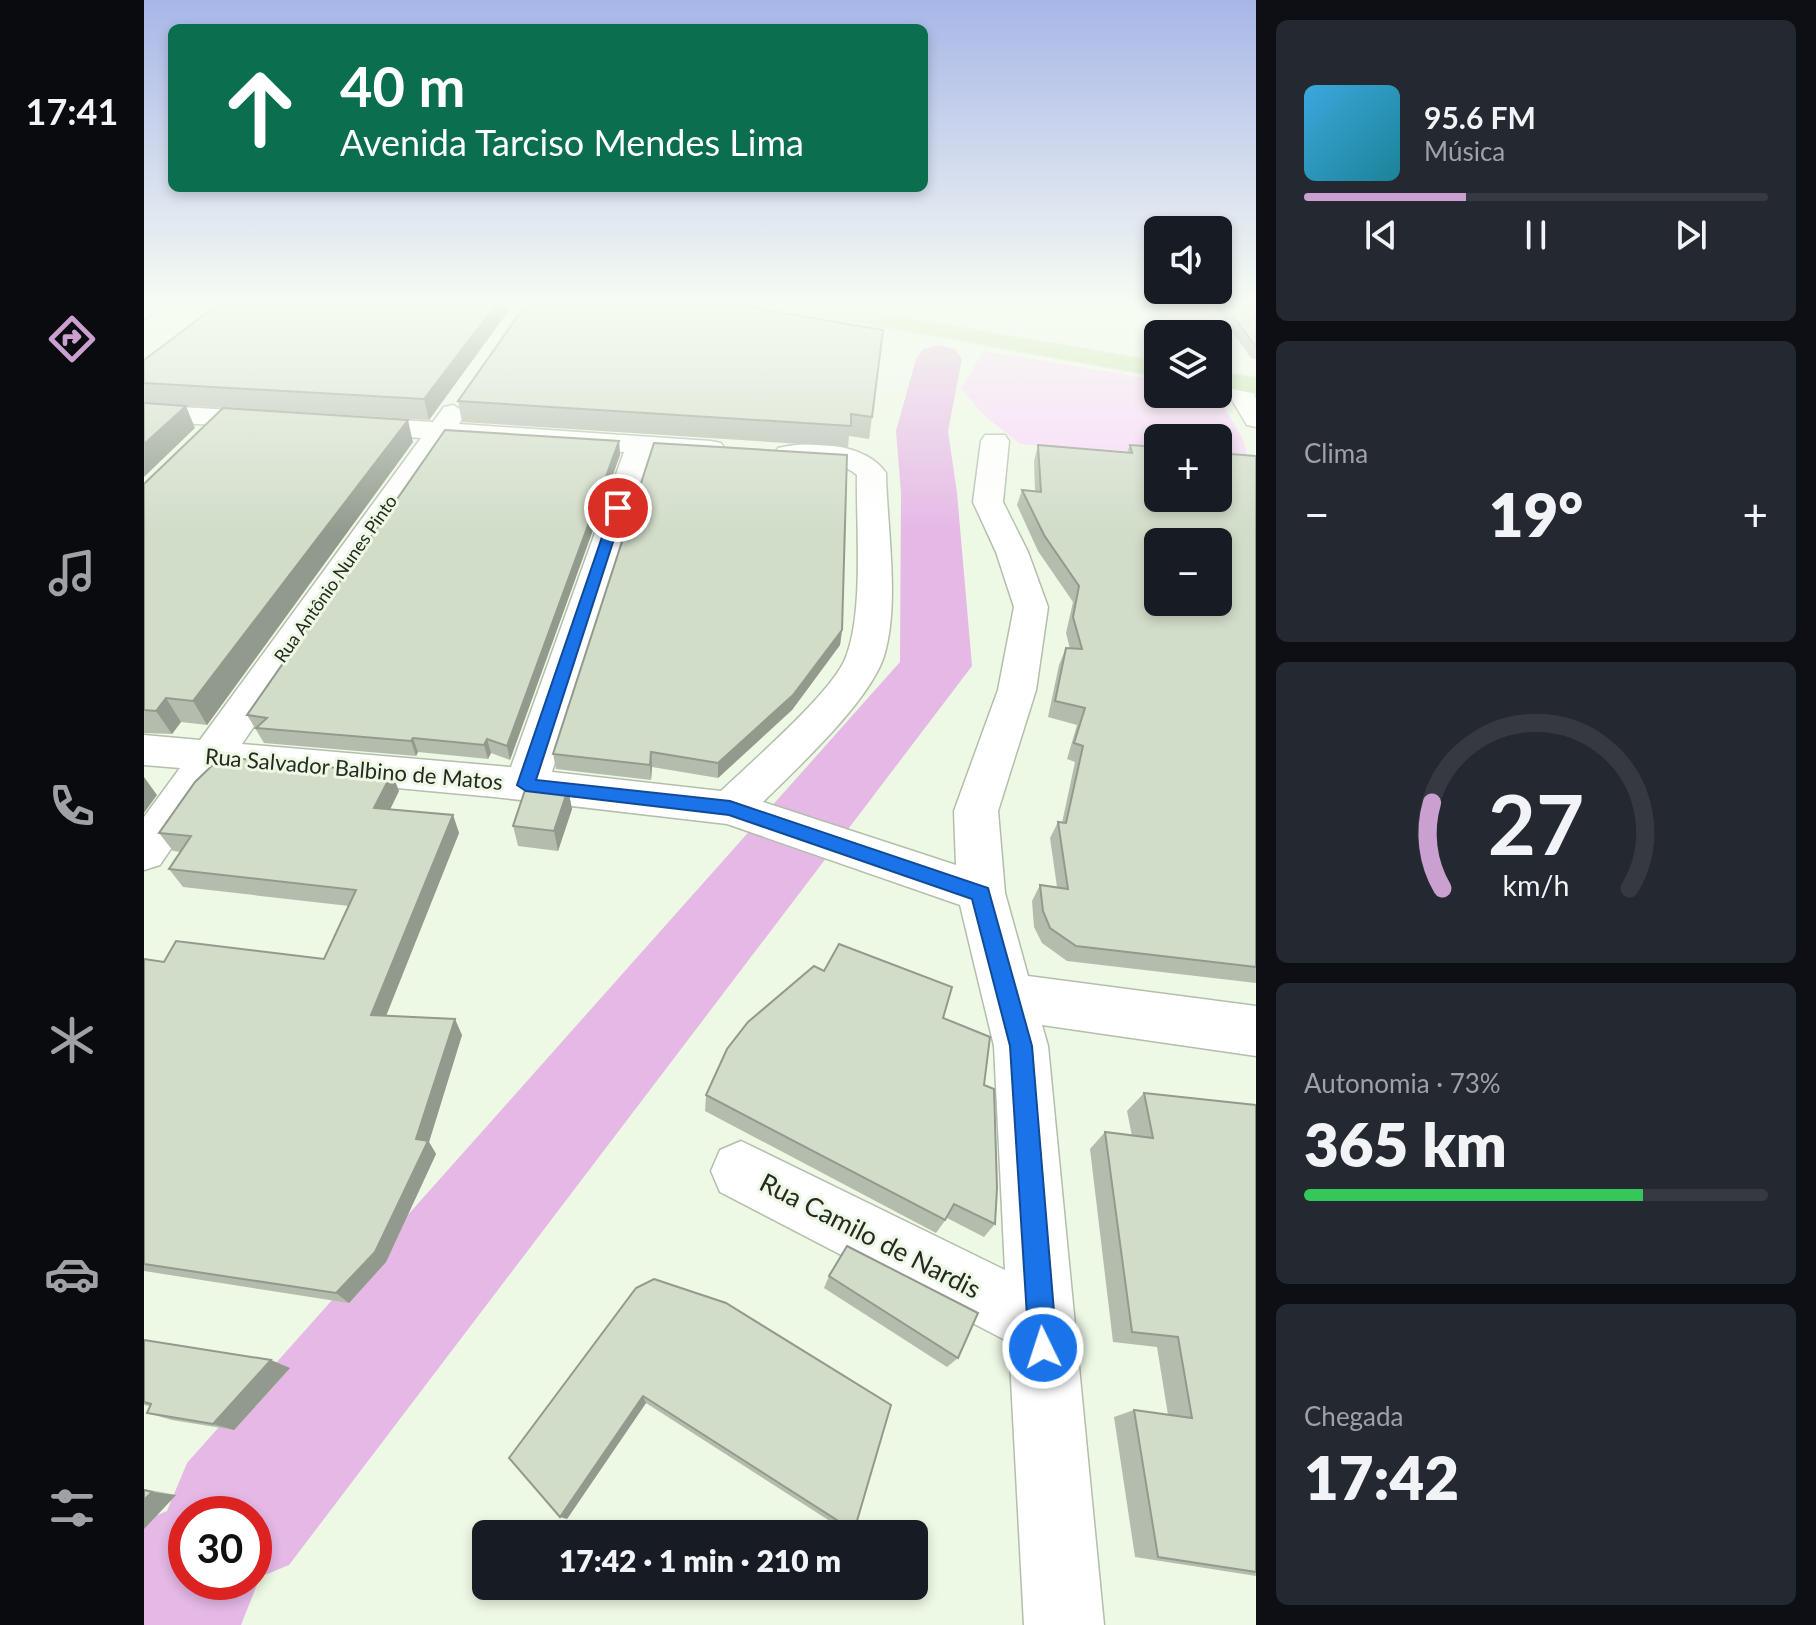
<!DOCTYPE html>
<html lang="pt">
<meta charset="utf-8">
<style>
:root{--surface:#171b24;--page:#242831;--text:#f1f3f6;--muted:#9ea1a6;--line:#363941;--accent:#caa0d0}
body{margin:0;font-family:Lato,sans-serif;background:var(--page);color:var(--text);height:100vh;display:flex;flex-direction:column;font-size:30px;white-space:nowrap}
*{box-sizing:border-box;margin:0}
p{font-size:26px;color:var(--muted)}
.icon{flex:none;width:44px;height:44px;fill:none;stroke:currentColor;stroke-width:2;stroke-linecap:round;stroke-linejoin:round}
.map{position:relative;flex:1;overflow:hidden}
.details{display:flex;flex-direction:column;gap:20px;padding:20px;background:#0d0f14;width:560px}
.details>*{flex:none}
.top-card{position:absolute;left:24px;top:24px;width:760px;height:168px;border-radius:12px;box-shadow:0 4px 12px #0003;background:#0b6e4f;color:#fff;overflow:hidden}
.controls{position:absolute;left:1000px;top:216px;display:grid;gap:16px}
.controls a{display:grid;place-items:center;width:88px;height:88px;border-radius:12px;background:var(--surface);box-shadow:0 4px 12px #0003;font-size:40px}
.speed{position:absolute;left:24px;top:1496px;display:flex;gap:16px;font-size:40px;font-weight:700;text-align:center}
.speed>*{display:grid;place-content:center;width:104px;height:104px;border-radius:50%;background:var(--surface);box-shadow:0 4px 12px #0003;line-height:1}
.speed .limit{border:12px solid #d22;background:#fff;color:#111}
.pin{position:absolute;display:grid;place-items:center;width:68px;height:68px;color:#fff;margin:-34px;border:4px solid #fff;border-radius:50%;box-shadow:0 2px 8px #0007}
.me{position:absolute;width:88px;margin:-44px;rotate:356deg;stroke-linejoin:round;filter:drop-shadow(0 0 6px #0008)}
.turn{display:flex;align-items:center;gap:28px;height:168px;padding:0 40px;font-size:36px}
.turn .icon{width:104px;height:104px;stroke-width:2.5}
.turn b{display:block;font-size:56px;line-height:68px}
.big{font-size:60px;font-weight:800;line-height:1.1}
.details .card{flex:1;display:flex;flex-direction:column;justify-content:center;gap:12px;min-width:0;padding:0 28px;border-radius:12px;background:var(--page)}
.details .dial{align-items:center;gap:0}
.dial svg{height:208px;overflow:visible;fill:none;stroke:var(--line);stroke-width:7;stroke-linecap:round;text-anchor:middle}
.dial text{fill:var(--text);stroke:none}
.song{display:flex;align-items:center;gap:24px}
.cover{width:96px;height:96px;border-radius:12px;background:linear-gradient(135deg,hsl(200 70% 55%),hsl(190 70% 35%))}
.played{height:8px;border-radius:4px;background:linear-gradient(90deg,var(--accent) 35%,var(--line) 35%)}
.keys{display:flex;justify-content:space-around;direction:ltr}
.heat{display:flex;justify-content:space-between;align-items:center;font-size:44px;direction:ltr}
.charge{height:12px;border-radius:6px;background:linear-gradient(90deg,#34c759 73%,var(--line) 0)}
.trip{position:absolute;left:328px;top:1520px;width:456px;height:80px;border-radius:12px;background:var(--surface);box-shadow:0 4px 12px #0003;font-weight:800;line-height:80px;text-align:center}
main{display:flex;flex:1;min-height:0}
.tabs{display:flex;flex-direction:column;width:144px;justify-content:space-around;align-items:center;background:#090b0e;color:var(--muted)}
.tabs .icon{width:56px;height:56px}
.tabs .selected{color:var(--accent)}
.tabs b{font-size:36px;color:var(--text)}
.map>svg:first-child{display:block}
</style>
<main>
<nav class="tabs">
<b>17:41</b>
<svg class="icon selected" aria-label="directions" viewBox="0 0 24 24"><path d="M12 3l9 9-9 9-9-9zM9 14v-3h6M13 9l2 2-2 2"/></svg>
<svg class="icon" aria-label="music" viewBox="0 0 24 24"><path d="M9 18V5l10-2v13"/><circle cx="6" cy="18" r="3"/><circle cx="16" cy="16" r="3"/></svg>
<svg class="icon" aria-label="phone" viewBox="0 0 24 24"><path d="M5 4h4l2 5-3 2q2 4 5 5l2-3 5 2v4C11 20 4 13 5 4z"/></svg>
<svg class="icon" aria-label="climate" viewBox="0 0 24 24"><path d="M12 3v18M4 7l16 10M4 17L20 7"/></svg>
<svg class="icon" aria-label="car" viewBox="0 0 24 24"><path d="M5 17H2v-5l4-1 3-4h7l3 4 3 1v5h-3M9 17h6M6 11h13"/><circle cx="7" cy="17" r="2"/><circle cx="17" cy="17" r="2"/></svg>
<svg class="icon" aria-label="filters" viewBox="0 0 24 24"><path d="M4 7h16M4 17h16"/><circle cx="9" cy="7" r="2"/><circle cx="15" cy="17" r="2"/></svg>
</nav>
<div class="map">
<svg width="1112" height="1625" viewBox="0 0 1112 1625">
<rect width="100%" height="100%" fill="#edf8e5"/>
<!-- green -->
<polygon fill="#f9d6fa" points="840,351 1014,380 1014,394 1072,394 1099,439 1106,467 1074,463 1074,438 1014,438 1014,456 876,444 841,416 817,389"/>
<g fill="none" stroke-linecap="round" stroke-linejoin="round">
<!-- river -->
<path fill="#e5b8e6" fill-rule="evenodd" d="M 795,345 L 811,349 L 818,359 L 804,431 L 813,493 L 828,666 L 145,1565 L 116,1577 L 97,1625 L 0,1625 L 0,1521 L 23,1511 L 43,1463 L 756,662 L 757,493 L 752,431 L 772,359 L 779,349 ZM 42,1514 L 110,1514 L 110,1582 L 42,1582 Z"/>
<defs>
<g id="minor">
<polygon points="0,306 20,306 0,319"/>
<polygon points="1089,375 1098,377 1112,398 1112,427 1103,425 1077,382"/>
<polygon points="0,405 128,412 137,414 141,420 137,426 128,428 0,421"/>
<path d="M 309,405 L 322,413 L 315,424 L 567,441 L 577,443 L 581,449 L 577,455 L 508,453 L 408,772 L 577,791 C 606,763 689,692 702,657 C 720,611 712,526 713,475 C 691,456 661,467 634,460 L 630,454 L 634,448 C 667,440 722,443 742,473 C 743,528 756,604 740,656 C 726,701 653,768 619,802 L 812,865 L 810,811 L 854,690 L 870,607 L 852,552 L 829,502 L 837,441 L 841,435 L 861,435 L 865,441 L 859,502 L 884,552 L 904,607 L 892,690 L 854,811 L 861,893 L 884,976 L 1112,1006 L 1112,1056 L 898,1025 L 904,1046 L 960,1625 L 880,1625 L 865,1342 L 576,1192 L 567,1171 L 576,1150 L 597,1141 L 861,1270 L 850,1046 L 816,905 L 583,824 L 350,797 L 79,772 L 16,865 L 0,870 L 0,817 L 36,768 L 0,765 L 0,735 L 56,740 L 277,438 L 205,433 L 196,431 L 192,425 L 196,419 L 205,417 L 289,422 L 300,407 ZM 304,440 L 480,452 L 367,767 L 98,744 Z"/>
</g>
<g id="major">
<polygon points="647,306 692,306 1014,362 1014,376 658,312"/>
<polygon points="1074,372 1112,378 1112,394 1074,386"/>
</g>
</defs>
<!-- minor casing -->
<use href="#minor" stroke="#b4beac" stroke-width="3"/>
<!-- major casing -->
<use href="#major" stroke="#e1e1e0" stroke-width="3"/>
<!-- minor -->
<use href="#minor" fill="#fff" fill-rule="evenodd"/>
<!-- major -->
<use href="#major" fill="#c4e3a7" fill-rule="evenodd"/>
</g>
<!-- wall -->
<g fill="#b4bdad">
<polygon points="368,306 285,420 0,403 0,360"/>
<polygon points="381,306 614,306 614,309 728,417 725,439 705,436 704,447 318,422 314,401"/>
<polygon points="1070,306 1112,306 1112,359 1107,358"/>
<polygon points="475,441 476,455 366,760 347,753 344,759 274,752 272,756 120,743 103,715"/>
<polygon points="269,442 63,725 37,722 28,734 0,733 0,484"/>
<polygon points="894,445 983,452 986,445 1112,456 1112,983 923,961 898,943 890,927 888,901 896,885 913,887 906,838 914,822 918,823 931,762 923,759 933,725 904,717 915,665 922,648 926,649 922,633 929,602 894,551 873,505 878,490 891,491 890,461"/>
<polygon points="698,630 696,645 648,710 574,778 508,767 507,780 412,769 409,754"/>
<polygon points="424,789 428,809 414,851 374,846 369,826"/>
<polygon points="255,791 246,809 309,815 315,833 242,1016 318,1035 285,1142 292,1154 242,1262 205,1303 0,1271 0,959 20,962 180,959 205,906 39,887 25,869 37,852 29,851 15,833"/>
<polygon points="680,971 799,1018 840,1085 851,1224 840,1237 803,1218 792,1233 561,1111 562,1095"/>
<polygon points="1000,1093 1112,1105 1112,1576 991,1557 970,1417 990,1410 1024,1415 1013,1347 969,1342 946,1149 961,1132 988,1136 983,1111"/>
<polygon points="685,1276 814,1358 803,1367 680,1288"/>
<polygon points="492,1288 710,1531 703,1532 502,1403 423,1519"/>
<polygon points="0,1340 146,1368 90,1430 28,1420 3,1413 6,1406 0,1405"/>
<polygon points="0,1489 32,1495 0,1529"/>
</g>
<!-- shaded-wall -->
<g fill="#929a8d">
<polygon points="351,306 368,306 285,420 280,399"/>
<polygon points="599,306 614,306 614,313"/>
<polygon points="42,406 51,428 0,477 0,444"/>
<polygon points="264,420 269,442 63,725 49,701"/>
<polygon points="475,441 476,455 366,760 363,746"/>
<polygon points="698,630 696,645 648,710 574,778 574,763"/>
<polygon points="22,698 37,722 28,734 12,711"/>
<polygon points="269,738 274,752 272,756 267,741"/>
<polygon points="343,739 347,753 344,759 340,745"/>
<polygon points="507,752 508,767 507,780 506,765"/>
<polygon points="248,773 255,791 238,826 230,808"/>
<polygon points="0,777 13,795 0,813"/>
<polygon points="424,789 428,809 414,851 410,831"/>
<polygon points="309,815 315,833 236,1031 227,1015"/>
<polygon points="311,1019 318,1035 285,1142 292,1154 242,1262 205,1303 192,1293 272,1139"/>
<polygon points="127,1360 146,1368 90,1430 69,1424"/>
<polygon points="499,1396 502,1403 423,1519 416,1517"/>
<polygon points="8,1492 32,1495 0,1529 0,1500"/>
</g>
<!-- building -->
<g fill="#d1dcc9" stroke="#929a8d" stroke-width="2" fill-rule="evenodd">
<polygon points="72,306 351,306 280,399 0,383 0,360"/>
<polygon points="381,306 600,306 599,306 739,330 728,417 707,414 707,426 314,401"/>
<polygon points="1082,306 1112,306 1112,347"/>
<polygon points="0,403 42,406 0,444"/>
<polygon points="79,408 264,420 49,701 22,698 12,711 0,710 0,484"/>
<polygon points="301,430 475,441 363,746 343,739 340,745 269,738 267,741 112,728 123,718 103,715"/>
<polygon points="510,443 703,455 698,630 649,695 574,763 507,752 506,765 409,754"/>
<path d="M 894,445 L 988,453 L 986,445 L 1014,447 L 1014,498 L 1074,498 L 1074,453 L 1112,456 L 1112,967 L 932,946 L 906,928 L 899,911 L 896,885 L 924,889 L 914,822 L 922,823 L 939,746 L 930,743 L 941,708 L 911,701 L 922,648 L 938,649 L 929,617 L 935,586 L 900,535 L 878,490 L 897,492 ZM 1014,542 L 1074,542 L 1074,602 L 1014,602 Z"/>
<polygon points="77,757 248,773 230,808 309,815 227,1015 311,1019 272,1139 284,1141 231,1252 192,1293 0,1264 0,959 20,962 32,941 180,959 212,890 25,869 47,836 15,833 51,782"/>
<polygon points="383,784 424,789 410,831 369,826"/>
<polygon points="695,944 808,987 799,1018 846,1037 840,1085 850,1089 853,1188 851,1224 810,1204 801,1220 562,1095 583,1049 604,1022 670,966 680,971"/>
<polygon points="1000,1093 1112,1105 1112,1572 1014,1557 990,1410 1048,1418 1034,1337 988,1332 961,1132 1009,1138"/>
<polygon points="703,1246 834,1313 814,1358 685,1276"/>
<polygon points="510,1279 582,1303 747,1405 710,1531 499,1396 416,1517 365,1458 492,1288"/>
<polygon points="0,1340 127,1360 69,1424 3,1413 7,1404 0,1402"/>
<polygon points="0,1490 8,1492 0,1500"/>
</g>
<!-- sky -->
<linearGradient id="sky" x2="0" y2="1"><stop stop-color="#a7b6e7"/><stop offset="0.57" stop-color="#f7fcf3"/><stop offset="1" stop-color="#f7fcf3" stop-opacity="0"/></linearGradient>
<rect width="1112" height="533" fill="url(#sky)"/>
<!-- route -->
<polygon fill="#1a73e8" stroke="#114b97" stroke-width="2" points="474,504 480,508 392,780 586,801 844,888 888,1046 913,1348 909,1358 899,1362 889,1358 885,1348 866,1046 828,899 585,815 382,791 373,785 468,508"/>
<g text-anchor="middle" stroke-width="6" stroke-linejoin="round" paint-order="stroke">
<!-- far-street labels -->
<g font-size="18" fill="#262a22" stroke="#edf8e5">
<text transform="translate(192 579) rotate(-55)" y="6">Rua Antônio Nunes Pinto</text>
</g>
<!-- street labels -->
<g font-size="22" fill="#262a22" stroke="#edf8e5">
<text transform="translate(210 769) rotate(5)" y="8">Rua Salvador Balbino de Matos</text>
</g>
<!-- near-street labels -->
<g font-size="26" fill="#262a22" stroke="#edf8e5">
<text transform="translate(726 1236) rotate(27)" y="9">Rua Camilo de Nardis</text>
</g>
</g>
</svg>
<div class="controls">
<a><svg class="icon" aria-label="sound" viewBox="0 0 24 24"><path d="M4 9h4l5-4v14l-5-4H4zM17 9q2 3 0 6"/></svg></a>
<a><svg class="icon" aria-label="layers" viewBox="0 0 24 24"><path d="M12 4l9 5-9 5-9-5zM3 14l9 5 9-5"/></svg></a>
<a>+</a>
<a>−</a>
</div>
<div class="speed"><div class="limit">30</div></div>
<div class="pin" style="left:474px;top:508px;background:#d93025"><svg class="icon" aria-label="arrive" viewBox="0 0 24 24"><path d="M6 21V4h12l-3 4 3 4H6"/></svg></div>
<svg class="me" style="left:899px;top:1348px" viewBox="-20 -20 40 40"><circle r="17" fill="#1a73e8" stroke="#fff" stroke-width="3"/><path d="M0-11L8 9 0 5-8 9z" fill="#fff"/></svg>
<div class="trip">17:42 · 1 min · 210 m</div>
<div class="top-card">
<div class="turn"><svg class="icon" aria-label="ahead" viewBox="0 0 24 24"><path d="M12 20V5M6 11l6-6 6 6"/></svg><div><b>40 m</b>Avenida Tarciso Mendes Lima</div></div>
</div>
</div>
<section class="details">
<div class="card">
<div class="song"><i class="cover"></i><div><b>95.6 FM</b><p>Música</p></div></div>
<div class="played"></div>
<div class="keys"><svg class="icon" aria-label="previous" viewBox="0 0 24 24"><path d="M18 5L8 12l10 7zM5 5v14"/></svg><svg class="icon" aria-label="pause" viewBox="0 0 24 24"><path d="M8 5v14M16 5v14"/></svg><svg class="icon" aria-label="next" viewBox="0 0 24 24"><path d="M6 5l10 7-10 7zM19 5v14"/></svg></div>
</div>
<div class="card"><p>Clima</p>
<div class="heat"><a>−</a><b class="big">19°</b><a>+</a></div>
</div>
<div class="card dial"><svg viewBox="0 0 100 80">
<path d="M14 69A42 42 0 1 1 86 69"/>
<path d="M14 69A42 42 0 0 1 10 36" stroke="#caa0d0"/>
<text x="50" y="56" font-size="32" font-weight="700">27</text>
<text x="50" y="72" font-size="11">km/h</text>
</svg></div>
<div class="card"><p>Autonomia · 73%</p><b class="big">365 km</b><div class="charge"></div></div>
<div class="card"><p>Chegada</p><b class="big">17:42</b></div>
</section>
</main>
